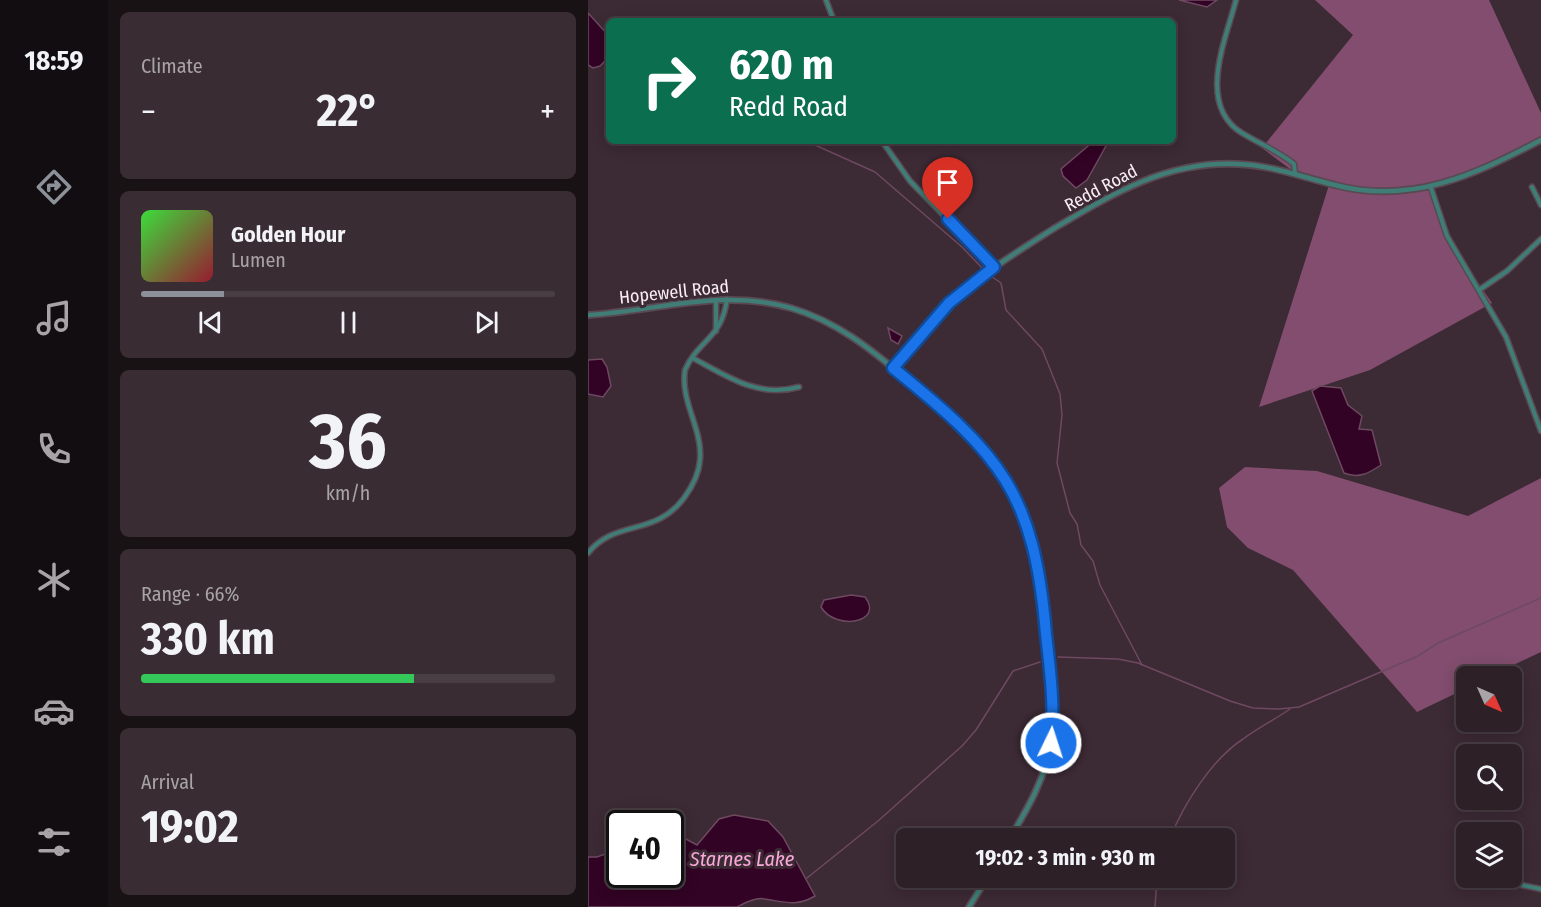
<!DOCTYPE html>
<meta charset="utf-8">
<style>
:root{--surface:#2d2027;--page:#392d33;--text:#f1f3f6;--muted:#a7a3a7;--line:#483e44;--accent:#8c9099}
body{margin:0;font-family:"Fira Sans Condensed",sans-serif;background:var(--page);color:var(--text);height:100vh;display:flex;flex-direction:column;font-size:22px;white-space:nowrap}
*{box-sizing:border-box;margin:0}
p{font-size:20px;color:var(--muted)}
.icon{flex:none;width:33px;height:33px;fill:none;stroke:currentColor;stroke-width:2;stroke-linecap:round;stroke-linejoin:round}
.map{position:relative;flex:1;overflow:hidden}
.side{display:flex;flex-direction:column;gap:12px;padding:12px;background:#191215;width:480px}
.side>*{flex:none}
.guide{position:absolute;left:18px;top:18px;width:570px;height:126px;border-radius:9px;box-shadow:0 3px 15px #0003,0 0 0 2px var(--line);background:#0b6e4f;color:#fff;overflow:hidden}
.needle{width:39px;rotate:135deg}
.buttons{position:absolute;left:868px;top:666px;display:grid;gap:12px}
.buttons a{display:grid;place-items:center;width:66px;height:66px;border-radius:9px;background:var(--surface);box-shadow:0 3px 15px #0003,0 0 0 2px var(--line);font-size:30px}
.speed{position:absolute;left:18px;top:810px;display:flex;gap:12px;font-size:30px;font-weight:700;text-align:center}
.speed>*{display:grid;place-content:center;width:78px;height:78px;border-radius:50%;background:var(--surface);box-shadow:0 3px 15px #0003,0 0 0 2px var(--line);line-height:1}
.speed .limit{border:3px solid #111;border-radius:9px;background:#fff;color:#111}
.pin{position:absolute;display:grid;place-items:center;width:51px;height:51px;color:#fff;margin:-62px -26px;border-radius:50% 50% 50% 0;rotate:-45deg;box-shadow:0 0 6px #0007}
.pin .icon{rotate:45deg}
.me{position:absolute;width:66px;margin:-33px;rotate:4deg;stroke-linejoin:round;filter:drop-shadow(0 0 4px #0008)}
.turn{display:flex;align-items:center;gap:21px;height:126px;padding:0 24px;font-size:27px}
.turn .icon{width:78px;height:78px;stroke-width:2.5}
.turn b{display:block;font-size:42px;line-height:51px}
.big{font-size:45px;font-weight:700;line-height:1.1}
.side .tile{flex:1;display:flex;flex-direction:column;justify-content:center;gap:9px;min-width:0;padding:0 21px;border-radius:9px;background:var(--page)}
.side .dial{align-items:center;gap:0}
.dial b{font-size:78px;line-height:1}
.song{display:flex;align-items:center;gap:18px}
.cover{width:72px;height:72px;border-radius:9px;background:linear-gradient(135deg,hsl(120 70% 55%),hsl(350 70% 35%))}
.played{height:6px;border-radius:3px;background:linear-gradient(90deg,var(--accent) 20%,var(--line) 20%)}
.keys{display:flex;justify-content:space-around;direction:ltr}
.heat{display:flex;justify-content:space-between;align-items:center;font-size:33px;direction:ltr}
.charge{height:9px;border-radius:4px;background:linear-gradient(90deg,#34c759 66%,var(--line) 0)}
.trip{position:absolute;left:308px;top:828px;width:339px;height:60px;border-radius:9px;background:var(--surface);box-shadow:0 3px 15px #0003,0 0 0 2px var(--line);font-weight:700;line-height:60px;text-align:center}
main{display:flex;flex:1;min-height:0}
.dock{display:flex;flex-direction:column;width:108px;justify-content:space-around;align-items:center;background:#120d10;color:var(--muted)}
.dock .icon{width:42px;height:42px}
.dock .current{color:var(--accent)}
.dock b{font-size:27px;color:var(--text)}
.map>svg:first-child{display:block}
</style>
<main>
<nav class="dock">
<b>18:59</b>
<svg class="icon current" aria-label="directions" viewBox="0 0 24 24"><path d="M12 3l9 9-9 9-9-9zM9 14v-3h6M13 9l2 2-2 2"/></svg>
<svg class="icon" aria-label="music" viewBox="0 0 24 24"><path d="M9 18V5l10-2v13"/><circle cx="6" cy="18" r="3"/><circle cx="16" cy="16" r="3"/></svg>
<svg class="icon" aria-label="phone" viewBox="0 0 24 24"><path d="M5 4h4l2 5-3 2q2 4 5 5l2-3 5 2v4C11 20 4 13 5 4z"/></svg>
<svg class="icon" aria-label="climate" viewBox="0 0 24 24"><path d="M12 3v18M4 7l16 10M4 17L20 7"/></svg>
<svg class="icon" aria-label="car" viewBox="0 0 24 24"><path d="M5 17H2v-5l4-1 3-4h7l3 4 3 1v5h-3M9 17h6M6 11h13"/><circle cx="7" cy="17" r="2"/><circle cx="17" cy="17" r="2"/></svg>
<svg class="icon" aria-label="filters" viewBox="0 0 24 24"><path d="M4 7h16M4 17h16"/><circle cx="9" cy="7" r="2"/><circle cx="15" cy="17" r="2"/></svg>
</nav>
<section class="side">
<div class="tile"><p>Climate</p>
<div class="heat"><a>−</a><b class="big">22°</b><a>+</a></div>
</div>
<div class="tile">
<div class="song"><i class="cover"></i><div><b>Golden Hour</b><p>Lumen</p></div></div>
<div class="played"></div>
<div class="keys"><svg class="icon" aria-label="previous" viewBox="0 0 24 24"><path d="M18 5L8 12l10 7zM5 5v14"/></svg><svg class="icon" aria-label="pause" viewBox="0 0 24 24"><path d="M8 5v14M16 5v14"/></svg><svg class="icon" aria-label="next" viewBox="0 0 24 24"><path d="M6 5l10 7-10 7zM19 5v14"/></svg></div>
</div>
<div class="tile dial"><b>36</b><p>km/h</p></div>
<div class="tile"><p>Range · 66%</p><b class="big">330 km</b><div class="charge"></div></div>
<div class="tile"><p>Arrival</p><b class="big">19:02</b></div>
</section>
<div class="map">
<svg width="953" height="907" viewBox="0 0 953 907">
<rect width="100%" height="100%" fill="#3c2a34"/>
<!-- forest -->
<g fill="#824d6e">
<polygon points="727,0 901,0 953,113 953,136 911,163 844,186 865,246 904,303 782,370 671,407 741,185 706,172 674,148 765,35"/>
<polygon points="657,467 729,471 880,516 953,478 953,652 902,676 879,676 879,688 829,712 705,570 660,548 639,527 631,488"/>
</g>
<!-- water -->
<g fill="#320324" stroke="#6e4962" stroke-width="1.5">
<polygon points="591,0 629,0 619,7"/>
<polygon points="0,13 21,36 21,57 12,66 5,68 0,65"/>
<polygon points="506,141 519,141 519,144 499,180 488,188 475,176 473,169"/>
<polygon points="300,328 314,336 310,344 303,340"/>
<polygon points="14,359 19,367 23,386 15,397 0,394 0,360"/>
<path d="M 732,386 L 753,388 L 760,405 L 774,416 L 771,429 L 784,430 L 793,465 C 781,473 771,479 756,473 L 724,391 Z"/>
<path d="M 263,595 L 277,597 C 297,623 247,631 233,607 L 236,600 Z"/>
<path d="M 146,815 L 180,821 L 195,837 L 227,896 C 208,907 197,902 177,899 C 167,897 157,903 149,907 L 0,907 L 0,857 L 9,857 L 31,849 L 32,874 L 82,874 L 83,831 L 109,845 L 131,819 Z"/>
</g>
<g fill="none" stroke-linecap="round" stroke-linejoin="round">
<!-- stream -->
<g stroke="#6e4962" stroke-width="1.5">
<polyline points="218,141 287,172 374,247 397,271"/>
<polyline points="400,274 413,283 418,310 454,349 472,394 474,415 469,463 482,513 489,524 493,545 505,561 512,585 554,665"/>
<polyline points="470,657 530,659 550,663 642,701 665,708 691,709 711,707 830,656 850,643 953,598"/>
<path d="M 582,838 C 596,804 623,760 655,739 C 670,728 686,720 702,709"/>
<polyline points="219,878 290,821 374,746 388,730 425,671 452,662"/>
<polyline points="567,907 569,878"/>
</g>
<defs>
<g id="minor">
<polyline points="238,0 246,21"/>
<path d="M 648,0 C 638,39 608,105 654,133 C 672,144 690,151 706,164 L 707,173"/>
<polyline points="294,141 322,181 406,267"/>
<polyline points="944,187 953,205"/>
<polyline points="843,188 859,236 918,337 953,431"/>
<polyline points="891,290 919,271 953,239"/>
<polyline points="128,331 128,300"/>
<path d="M 105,358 C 140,377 170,398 211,387"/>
<path d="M 0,553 C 27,519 67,537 96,498 C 104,487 111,474 112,460 C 115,429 92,402 97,370 C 110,340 134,339 139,299"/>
<polyline points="924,883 953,889"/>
</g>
<g id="tertiary">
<path d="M 0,315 C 69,311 134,288 203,308 C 248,321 283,349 318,379 C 350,404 383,429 407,463 C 448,520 453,585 460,652 C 463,683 468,713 463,743 C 457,779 440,808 422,838"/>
<path d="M 305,368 C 324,346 341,322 362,303 C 393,274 429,252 465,229 C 524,194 578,161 649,164 C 683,165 714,177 747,185 C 822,205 887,175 953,140"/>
<polyline points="381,907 399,878"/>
</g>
</defs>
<!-- minor casing -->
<use href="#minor" stroke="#5a4953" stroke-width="7"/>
<!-- tertiary casing -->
<use href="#tertiary" stroke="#5a4953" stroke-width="8"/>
<!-- minor -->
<use href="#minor" stroke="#3f7d76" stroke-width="4"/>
<!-- tertiary -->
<use href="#tertiary" stroke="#3f7d76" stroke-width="4.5"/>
</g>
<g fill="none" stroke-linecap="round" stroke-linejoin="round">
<defs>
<path id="route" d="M 360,219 L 406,267 L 361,303 L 305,368 C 413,455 446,492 458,634 C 462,670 467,706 463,743"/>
</defs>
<!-- route casing -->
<use href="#route" stroke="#114b97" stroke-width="15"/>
<!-- route -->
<use href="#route" stroke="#1a73e8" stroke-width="10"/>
</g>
<g text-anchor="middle" stroke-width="6" stroke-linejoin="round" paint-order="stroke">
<!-- street labels -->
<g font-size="18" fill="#f9edf4" stroke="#3c2a34">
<text transform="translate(513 188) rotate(-28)" y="6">Redd Road</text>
<text transform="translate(86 292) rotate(-6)" y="6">Hopewell Road</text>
</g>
<!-- water labels -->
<g font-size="20" font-style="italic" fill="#fba9da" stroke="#3c2a34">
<text x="154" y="866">Starnes Lake</text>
</g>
</g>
</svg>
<div class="buttons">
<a><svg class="needle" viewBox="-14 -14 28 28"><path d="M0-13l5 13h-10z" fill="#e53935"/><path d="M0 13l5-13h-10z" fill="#a7a3a7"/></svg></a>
<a><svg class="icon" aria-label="search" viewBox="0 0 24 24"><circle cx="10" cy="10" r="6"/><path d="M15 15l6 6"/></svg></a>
<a><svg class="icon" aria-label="layers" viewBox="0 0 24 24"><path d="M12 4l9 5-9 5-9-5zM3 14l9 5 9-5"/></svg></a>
</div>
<div class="speed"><div class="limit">40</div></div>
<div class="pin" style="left:360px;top:219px;background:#d93025"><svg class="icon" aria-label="arrive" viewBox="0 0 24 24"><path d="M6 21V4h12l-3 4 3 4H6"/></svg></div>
<svg class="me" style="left:463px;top:743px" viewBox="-20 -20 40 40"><circle r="17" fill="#1a73e8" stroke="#fff" stroke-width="3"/><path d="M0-11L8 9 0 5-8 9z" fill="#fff"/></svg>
<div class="trip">19:02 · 3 min · 930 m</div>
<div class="guide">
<div class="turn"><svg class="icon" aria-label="right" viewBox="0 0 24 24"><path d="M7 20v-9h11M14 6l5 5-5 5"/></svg><div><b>620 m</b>Redd Road</div></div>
</div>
</div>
</main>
